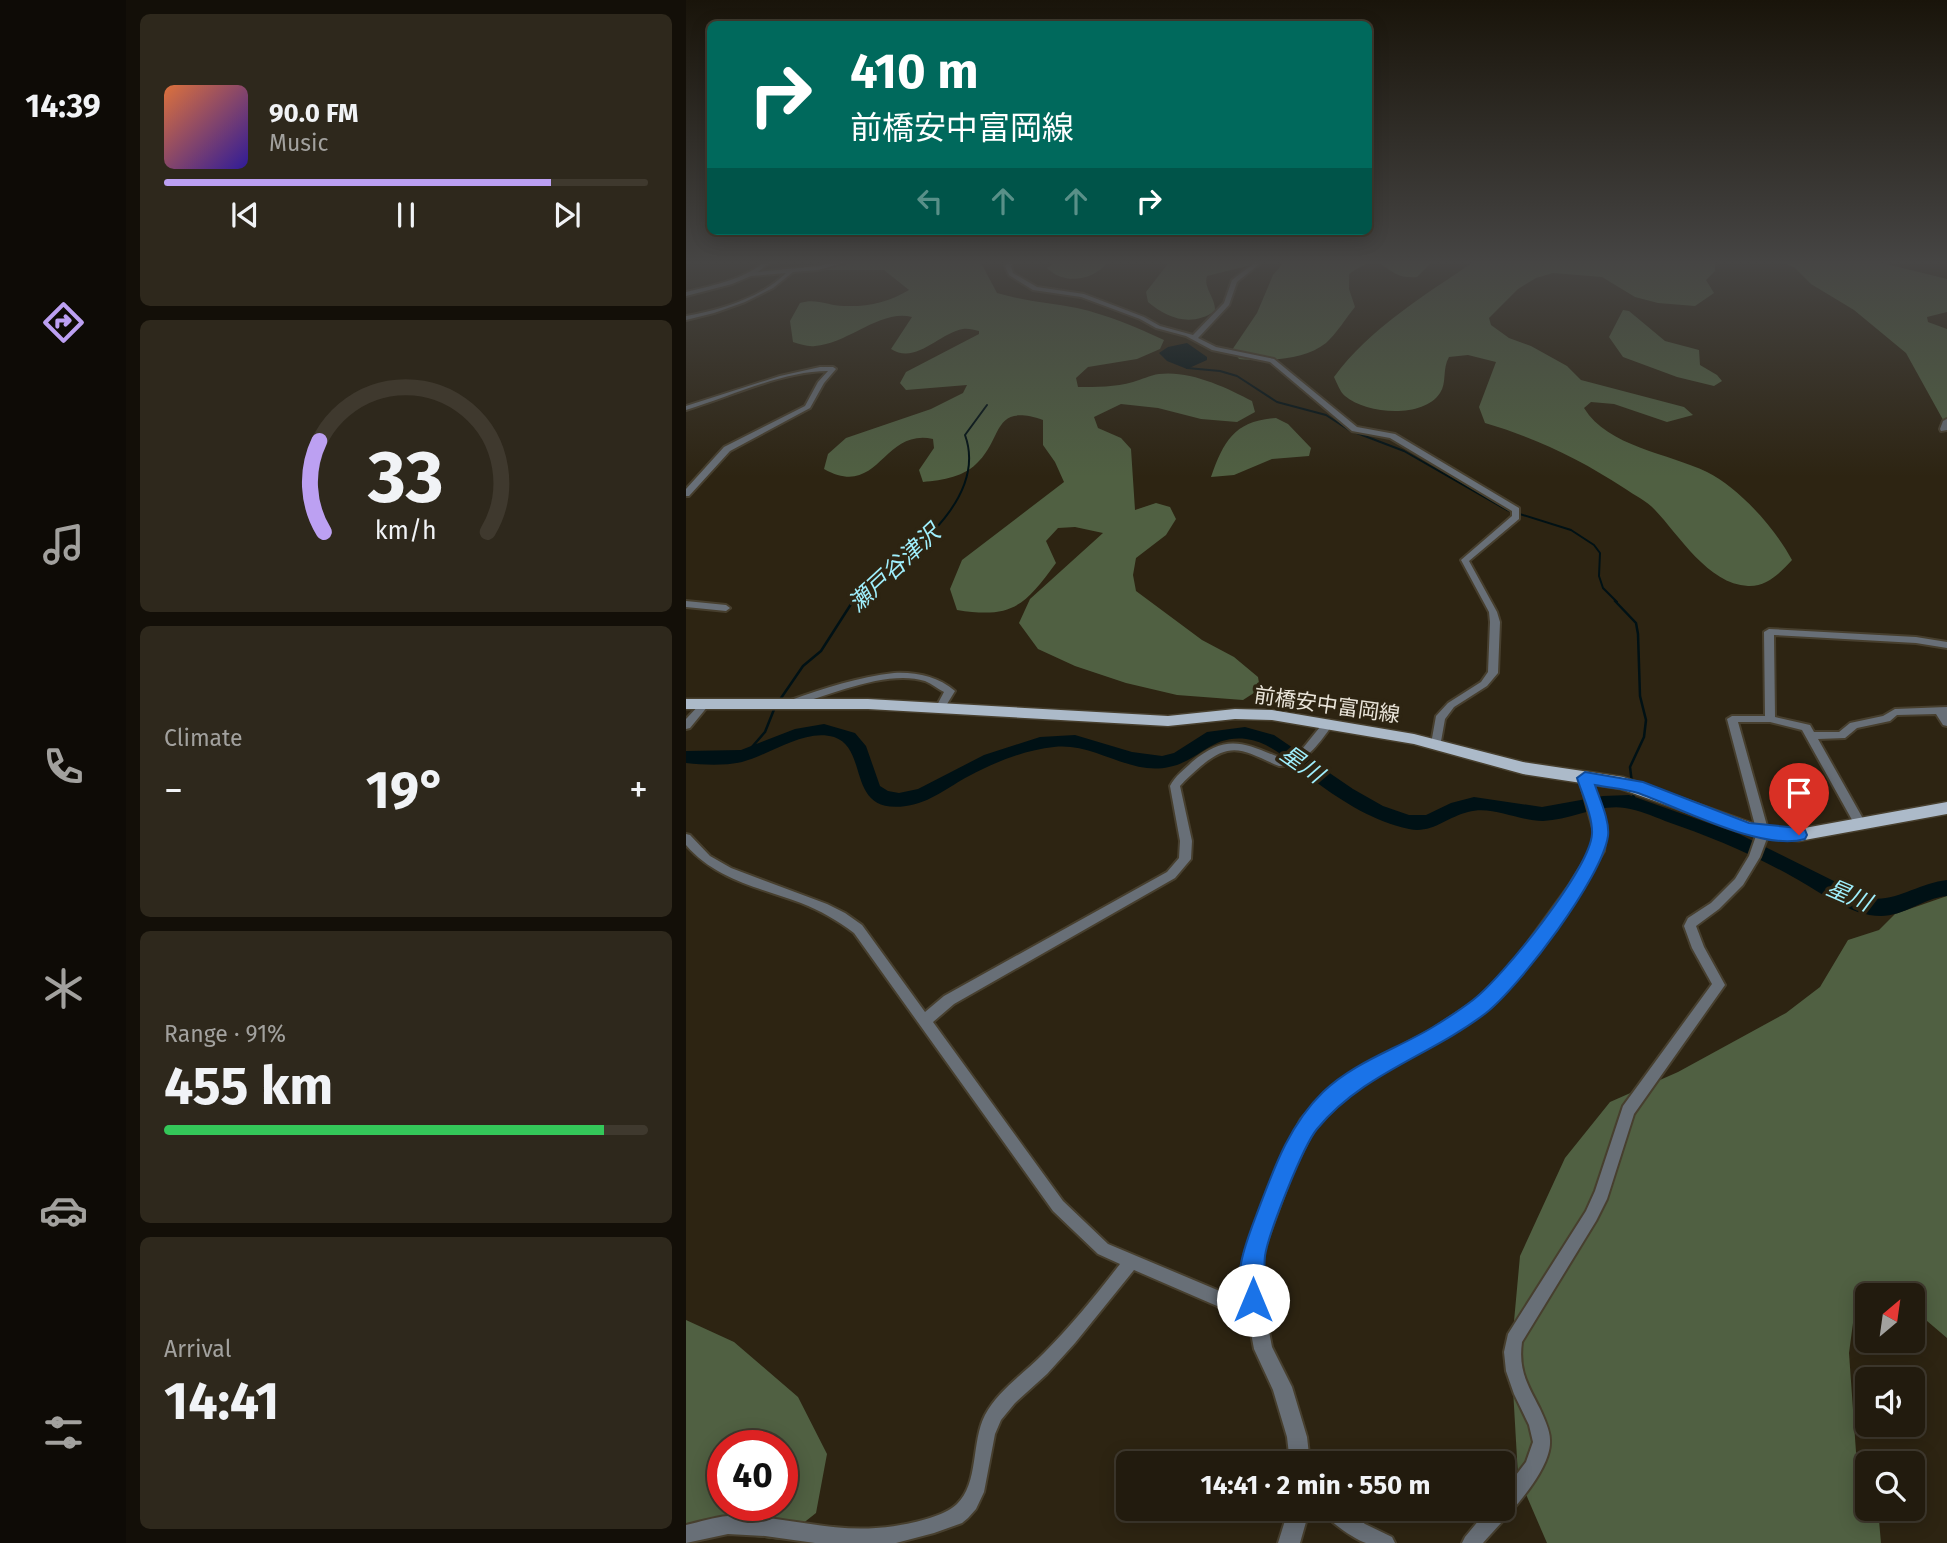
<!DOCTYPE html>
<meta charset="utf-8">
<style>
:root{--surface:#221b0e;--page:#2e281c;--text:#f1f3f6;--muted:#a2a19e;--line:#3f392e;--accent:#bca0f2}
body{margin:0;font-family:"Fira Sans","Noto Sans JP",sans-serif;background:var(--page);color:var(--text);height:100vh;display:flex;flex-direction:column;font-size:26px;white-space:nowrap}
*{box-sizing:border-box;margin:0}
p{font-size:23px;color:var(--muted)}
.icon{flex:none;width:38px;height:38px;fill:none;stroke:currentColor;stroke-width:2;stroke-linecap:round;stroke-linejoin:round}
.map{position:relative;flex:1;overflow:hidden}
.details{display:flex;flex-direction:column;gap:14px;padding:14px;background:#130f08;width:560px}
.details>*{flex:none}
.guide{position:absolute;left:21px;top:21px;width:665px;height:214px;border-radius:10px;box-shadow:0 4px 18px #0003,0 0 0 2px var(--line);background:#00695c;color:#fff;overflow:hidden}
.needle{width:46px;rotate:29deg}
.fabs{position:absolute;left:1169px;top:1283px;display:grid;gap:14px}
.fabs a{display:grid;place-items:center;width:70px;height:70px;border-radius:10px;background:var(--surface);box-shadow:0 4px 18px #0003,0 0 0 2px var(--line);font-size:35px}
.speed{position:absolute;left:21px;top:1430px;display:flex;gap:14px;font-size:35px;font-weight:700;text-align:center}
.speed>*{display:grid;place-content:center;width:91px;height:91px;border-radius:50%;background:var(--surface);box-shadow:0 4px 18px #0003,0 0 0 2px var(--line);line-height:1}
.speed .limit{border:10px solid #d22;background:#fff;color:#111}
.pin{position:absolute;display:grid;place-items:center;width:60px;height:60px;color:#fff;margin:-72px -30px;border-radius:50% 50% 50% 0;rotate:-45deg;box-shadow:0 0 7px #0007}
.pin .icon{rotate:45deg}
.me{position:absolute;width:77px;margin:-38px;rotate:0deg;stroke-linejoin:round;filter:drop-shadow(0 0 5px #0008)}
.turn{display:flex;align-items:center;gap:24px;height:147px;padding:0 28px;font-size:32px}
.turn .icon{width:91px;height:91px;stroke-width:2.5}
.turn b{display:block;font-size:49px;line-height:60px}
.lanes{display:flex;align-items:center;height:66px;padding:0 28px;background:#0003;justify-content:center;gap:35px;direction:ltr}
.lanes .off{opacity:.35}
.big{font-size:52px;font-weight:700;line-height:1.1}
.details .tile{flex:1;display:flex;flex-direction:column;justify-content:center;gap:10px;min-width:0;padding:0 24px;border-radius:10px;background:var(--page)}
.details .dial{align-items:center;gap:0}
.dial svg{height:182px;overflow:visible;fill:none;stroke:var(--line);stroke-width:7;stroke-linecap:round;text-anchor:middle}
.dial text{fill:var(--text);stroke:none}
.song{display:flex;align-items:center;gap:21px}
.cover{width:84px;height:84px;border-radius:10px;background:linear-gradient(135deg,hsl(20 70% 55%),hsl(250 70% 35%))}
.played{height:7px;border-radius:4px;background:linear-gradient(90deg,var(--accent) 80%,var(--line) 80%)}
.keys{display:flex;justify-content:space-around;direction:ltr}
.heat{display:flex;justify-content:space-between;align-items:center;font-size:38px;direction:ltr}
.charge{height:10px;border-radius:5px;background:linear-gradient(90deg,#34c759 91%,var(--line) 0)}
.trip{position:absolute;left:430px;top:1451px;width:399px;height:70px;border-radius:10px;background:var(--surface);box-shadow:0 4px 18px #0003,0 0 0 2px var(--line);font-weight:700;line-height:70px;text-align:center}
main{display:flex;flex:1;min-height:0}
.dock{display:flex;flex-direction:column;width:126px;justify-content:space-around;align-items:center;background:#0e0b06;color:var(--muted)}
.dock .icon{width:49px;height:49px}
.dock .on{color:var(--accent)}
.dock b{font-size:32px;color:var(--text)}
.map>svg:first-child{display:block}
</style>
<main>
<nav class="dock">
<b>14:39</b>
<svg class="icon on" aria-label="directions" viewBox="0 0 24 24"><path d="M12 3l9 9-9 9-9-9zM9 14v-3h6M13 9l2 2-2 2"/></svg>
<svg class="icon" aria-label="music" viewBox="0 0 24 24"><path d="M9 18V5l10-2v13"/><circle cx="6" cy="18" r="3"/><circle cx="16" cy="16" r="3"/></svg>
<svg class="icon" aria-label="phone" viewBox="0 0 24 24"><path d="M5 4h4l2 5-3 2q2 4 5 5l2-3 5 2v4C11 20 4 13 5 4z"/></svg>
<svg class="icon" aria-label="climate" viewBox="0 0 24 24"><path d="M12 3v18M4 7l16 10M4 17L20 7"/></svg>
<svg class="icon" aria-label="car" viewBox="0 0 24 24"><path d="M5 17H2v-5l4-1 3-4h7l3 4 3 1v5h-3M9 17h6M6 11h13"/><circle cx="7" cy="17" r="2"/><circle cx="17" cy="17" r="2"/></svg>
<svg class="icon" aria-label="filters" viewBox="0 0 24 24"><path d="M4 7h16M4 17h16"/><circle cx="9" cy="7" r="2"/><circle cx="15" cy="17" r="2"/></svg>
</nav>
<section class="details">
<div class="tile">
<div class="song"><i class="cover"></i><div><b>90.0 FM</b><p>Music</p></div></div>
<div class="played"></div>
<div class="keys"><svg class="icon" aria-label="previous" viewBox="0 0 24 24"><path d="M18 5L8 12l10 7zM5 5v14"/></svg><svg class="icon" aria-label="pause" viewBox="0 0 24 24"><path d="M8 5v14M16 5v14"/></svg><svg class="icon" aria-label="next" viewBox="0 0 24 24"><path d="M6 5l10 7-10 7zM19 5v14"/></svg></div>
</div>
<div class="tile dial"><svg viewBox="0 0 100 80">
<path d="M14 69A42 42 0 1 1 86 69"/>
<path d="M14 69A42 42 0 0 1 12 29" stroke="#bca0f2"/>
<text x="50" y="56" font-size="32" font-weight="700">33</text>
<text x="50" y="72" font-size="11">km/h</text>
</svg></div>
<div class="tile"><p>Climate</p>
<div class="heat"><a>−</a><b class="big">19°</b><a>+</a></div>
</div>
<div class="tile"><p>Range · 91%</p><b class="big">455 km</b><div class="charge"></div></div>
<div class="tile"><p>Arrival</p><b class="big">14:41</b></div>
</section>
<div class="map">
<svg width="1261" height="1543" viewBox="0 0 1261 1543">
<rect width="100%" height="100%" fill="#2d2412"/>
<!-- forest -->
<g fill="#506042" fill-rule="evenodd">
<path d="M 136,261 L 294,261 L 311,293 C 338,301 364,303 391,308 C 422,315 450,327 478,340 L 474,349 L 451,359 L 402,367 L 390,378 L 392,387 C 411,387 429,387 447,382 C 455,380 464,375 473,374 C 503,370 540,387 566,401 L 569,412 L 551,422 L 515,419 L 472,408 L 435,404 L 408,417 L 412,428 L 435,438 L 445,449 L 449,510 L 470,503 L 484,507 L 490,519 L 480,535 L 450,558 L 447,575 L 450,591 L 516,640 L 548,657 L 572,677 L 574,689 L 557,700 L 491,695 L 440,683 L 389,666 L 352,649 L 333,623 L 344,599 L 417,533 L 389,527 L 372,528 L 360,541 L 370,563 C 339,605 327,619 271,610 L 264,589 L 276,560 L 378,482 L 369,462 L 357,445 L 357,420 C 307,403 317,436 293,461 C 279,477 257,480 237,482 L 233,470 L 248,448 L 247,439 C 196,428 193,500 138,469 L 142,454 L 160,438 L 245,409 L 277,393 L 281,385 L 220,390 L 214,383 L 220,372 L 293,334 L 293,331 C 288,330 282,328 277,329 C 253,333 230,365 205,349 L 226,317 C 194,309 162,344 129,346 C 122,347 114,344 107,342 L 104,321 L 114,303 C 131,298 142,306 158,306 C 182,307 203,302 223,290 L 198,270 L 137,270 L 134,264 Z"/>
<path d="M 372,261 L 419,261 L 421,263 C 406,281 378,285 361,268 Z"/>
<path d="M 479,261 L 566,261 L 565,265 L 521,276 C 517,288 530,298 529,311 C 506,327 482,319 462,302 L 460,292 L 481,265 Z"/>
<path d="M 599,261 L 747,261 L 731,277 C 693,280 703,245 663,274 L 663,289 L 669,307 C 660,318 651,333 640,343 C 619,360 579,362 553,359 L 546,350 L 571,313 L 587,275 Z"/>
<path d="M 789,261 L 1029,261 L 1029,271 L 1020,280 L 1028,293 L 1009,306 L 972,303 L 949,297 L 916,277 L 867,273 L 850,278 L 832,289 L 803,318 L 805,325 L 823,338 L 845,346 L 881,366 L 895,380 L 998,407 L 1007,415 L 981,422 L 928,404 L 905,402 L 898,408 C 922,447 982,453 1021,472 C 1053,488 1089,528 1106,560 C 1095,572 1081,587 1062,586 C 1022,584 993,535 969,510 C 961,501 948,495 938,488 C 894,459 850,438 799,423 L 793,407 L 810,362 L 782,355 L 763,357 C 756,369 761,383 754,393 C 737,419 680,414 659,396 C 654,392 651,383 648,377 C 684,328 739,295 789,261 Z"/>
<polygon points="1092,261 1188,261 1261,279 1261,312 1241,317 1242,322 1261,329 1261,427 1220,353 1168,310 1125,284 1108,267"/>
<polygon points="937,310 943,311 979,341 1013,350 1014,365 1031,375 1036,381 1028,386 991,377 937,357 923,337"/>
<path d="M 590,418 L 602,424 L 625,448 L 623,456 L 586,459 L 548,475 L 525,477 C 538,440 549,421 590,418 Z"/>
<polygon points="1261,896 1261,1338 1227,1309 1227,1295 1201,1295 1189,1289 1169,1308 1163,1353 1170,1452 1181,1476 1181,1508 1192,1509 1195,1543 861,1543 832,1476 825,1354 834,1256 879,1158 924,1102 992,1072 1100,1013 1134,987 1162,940 1193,930 1209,914"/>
<path d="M 0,1320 L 48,1342 L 112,1397 L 141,1454 L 130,1513 L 96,1540 L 0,1529 ZM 37,1446 L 96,1446 L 96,1505 L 37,1505 Z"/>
</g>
<!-- water -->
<polygon fill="#001115" points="501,343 521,357 521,360 501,369 481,361 473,353 482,347"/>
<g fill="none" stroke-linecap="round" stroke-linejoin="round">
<!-- stream-far1 -->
<g stroke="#001115" stroke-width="2">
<polyline points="501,368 534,371 551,376 591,402 640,415 663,430 718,451 821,510 885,530 908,545 914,553 913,576 917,588 931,602"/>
<path d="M 166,602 C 175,590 192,580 204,570 C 242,540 299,490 279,435 L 301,405"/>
</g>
<!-- stream -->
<g stroke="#001115" stroke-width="2.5">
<polyline points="929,601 950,623 952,634 954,696 960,720 958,737 944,767 946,783"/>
<polyline points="93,701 117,666 135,651 167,601"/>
<polyline points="59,755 79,732 89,707"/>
<polyline points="947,793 949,803"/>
</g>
<!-- river -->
<path fill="#001115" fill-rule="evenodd" d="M 138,724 L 169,733 L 180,746 L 194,786 L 202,791 L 213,793 L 232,789 L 298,755 L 354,737 L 389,735 L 446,752 L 476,756 L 488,753 L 521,732 L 559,727 L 588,735 L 667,789 L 697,806 L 723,815 L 740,815 L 765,803 L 788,797 L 856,807 L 917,796 L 943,795 L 1053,834 L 1180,897 C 1205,905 1232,883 1261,880 L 1261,896 C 1238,898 1218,916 1195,916 C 1164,916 1133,891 1107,877 C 1066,854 1023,836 979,821 C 967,816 953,810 939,808 C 912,804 885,820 857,821 C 832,821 806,805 782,812 C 761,817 746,834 723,829 C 689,822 657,802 630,782 C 609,767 587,742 560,739 C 524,735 514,761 483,767 C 444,776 408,742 368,747 C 339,750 309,762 283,776 C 262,787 244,803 220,806 C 159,815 184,749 148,737 C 118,728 84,755 56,762 C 37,766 18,765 0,763 L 0,751 L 55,750 L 109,729 Z"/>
<defs>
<g id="minor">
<path d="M 80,261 L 86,261 L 72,272 L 132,266 L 155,261 L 164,261 L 132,270 L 107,272 L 87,288 L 59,302 L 28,313 L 0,320 L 0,316 C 34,310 75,298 100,273 L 65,276 L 46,284 L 0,296 L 0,292 C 29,285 57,280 80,261 Z"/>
<polygon points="321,261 327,261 325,266 327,273 351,287 398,294 458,317 474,326 507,335 538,303 546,280 571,261 577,261 551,282 543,305 512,338 530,347 588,359 671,427 709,434 833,508 833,519 783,561 811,612 814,622 812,673 801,686 768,707 759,719 754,747 746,747 745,744 750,716 762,703 795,682 802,672 804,622 803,612 775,560 826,516 826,511 704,438 666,431 584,362 526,350 500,336 470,328 454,319 395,297 347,290 323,275 319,266"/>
<path d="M 134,367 L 147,367 L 150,369 L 138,383 L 124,408 L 44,451 L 3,496 L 0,496 L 0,489 L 38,447 L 119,406 L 132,382 L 142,371 C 96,371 44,397 0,410 L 0,406 L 94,376 Z"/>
<polygon points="1261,419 1261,430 1255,431 1254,429 1257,421"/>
<polygon points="0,601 40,605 44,608 40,611 0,607"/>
<path d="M 1083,629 L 1230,637 L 1261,642 L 1261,648 L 1230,643 L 1088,635 L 1089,717 L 1124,725 L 1128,732 L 1153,732 L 1164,723 L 1197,716 L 1209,709 L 1261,707 L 1261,726 L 1257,725 L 1250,714 L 1211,715 L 1204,721 L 1171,728 L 1159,738 L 1132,739 L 1180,824 L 1178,827 L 1170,827 L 1116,730 L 1084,722 L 1052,722 L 1083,833 L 1074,857 L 1057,885 L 1033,909 L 1010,926 L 1018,947 L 1039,985 L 948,1114 L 921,1199 L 910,1221 L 836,1342 C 832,1371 842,1385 854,1409 C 858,1418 864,1430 864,1440 C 866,1472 817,1520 797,1543 L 776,1543 L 779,1537 L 803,1508 L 817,1508 L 817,1492 L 840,1462 L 847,1442 L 843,1425 L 828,1394 L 820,1371 L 818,1352 L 822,1334 L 900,1211 L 909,1191 L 937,1106 L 1026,984 L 1006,948 L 998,926 L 1002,918 L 1025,903 L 1049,879 L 1063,856 L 1071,833 L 1041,719 L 1046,716 L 1079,716 L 1078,632 Z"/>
<path d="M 208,673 C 230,672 251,676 269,691 L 258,709 L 255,710 L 250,707 L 258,692 C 252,689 246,684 239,681 C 202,669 144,695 108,705 L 103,702 L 105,700 C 139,688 172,677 208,673 Z"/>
<polygon points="19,701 24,704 22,706 4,728 0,729 0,719 16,702"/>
<path d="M 642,721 L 647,724 C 635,741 617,768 593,766 C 559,752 547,739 515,766 C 508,772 500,779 494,786 L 506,841 L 505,859 L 489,878 L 268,1004 L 247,1022 L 377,1201 L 422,1244 L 574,1308 L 576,1314 L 574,1320 L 568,1322 L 448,1270 L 389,1343 L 361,1374 L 329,1403 L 315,1420 L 309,1434 L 298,1492 L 290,1509 L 282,1518 L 276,1523 L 248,1533 L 210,1543 L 129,1543 L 79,1536 L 42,1534 L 0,1543 L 0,1525 C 14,1522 28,1517 42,1516 C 91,1514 140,1532 190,1528 C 210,1527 256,1519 271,1504 C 293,1483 285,1442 299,1415 C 313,1389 339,1373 358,1353 C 386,1325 410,1295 434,1264 L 412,1254 L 367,1211 L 168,933 C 151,920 135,911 115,903 C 75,888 30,880 0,845 L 0,834 L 4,835 L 24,856 L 45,868 L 141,904 L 159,913 L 176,925 L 239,1012 L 258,996 L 481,872 L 493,858 L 494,841 L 484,786 C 489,776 498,770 506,762 C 541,733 558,743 597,759 L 617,748 L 638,722 Z"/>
<path d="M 634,1508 L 659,1508 L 679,1524 L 706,1537 L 709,1543 C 700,1543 689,1543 680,1543 C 669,1540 639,1519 634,1508 Z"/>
</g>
<g id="tertiary">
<polygon points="899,774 905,778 920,832 918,851 892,895 834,975 799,1011 757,1039 678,1082 652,1102 627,1131 607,1170 577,1252 574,1285 586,1347 606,1387 621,1437 624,1463 604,1463 601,1437 587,1390 568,1349 556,1285 559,1252 594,1160 615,1119 640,1092 666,1072 747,1029 789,1001 824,967 882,887 905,850 908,832 893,778"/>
<polygon points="603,1508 624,1508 614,1543 592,1543"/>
</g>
<polygon id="primary" points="0,699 182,699 482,716 549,709 586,710 728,734 837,762 937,777 1077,827 1113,829 1261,802 1261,814 1113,841 1077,839 935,789 837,774 728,744 586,720 549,719 482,726 182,709 0,709"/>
</defs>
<!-- minor casing -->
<use href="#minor" stroke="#473f2e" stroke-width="4"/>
<!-- tertiary casing -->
<use href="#tertiary" stroke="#473f2e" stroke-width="4"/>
<!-- primary casing -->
<use href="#primary" stroke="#473f2e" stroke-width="3"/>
<!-- minor -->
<use href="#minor" fill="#686f77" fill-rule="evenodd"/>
<!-- tertiary -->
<use href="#tertiary" fill="#686f77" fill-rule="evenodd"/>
<!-- primary -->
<use href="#primary" fill="#acbac9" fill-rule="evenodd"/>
</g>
<!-- sky -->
<linearGradient id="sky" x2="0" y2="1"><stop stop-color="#19140a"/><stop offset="0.55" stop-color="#464544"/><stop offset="1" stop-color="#464544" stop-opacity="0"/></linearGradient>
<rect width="1261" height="477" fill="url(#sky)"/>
<!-- route -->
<path fill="#1a73e8" stroke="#114b97" stroke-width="2" d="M 899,772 L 957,782 L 1063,823 L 1113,828 L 1119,830 L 1121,835 L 1119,839 C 1077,852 994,808 952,793 C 939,789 924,788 909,785 C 914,800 924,821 922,836 C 916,878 834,986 800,1013 C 744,1056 677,1073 631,1129 C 617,1146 582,1234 579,1256 C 577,1273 581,1294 575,1308 L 567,1312 L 558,1308 C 546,1278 559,1245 570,1216 C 587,1171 602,1126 637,1092 C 668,1062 711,1049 747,1027 C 760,1019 774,1010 787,1000 C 816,978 904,869 906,834 C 907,817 896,794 891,778 Z"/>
<g text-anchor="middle" stroke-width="7" stroke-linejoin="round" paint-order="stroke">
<!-- street labels -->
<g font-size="21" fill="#e9e4d9" stroke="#2d2412">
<text transform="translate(641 705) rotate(8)" y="7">前橋安中富岡線</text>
</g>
<!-- water labels -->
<g font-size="23" font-style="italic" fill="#a0f0fe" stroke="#2d2412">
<text transform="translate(208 568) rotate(-43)" y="8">瀬戸谷津沢</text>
<text transform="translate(616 764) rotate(35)" y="8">星川</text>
<text transform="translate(1163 895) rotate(23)" y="8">星川</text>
</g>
</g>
</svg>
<div class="fabs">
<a><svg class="needle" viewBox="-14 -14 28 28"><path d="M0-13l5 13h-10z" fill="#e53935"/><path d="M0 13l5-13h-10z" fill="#a2a19e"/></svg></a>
<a><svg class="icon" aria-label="sound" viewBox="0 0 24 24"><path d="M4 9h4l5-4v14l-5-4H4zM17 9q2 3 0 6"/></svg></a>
<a><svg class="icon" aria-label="search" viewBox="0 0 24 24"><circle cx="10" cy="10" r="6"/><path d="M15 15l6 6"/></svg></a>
</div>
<div class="speed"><div class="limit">40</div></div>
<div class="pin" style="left:1113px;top:835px;background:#d93025"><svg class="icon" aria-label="arrive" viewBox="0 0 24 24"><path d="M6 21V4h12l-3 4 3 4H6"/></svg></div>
<svg class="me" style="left:567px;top:1300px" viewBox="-20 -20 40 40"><circle r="19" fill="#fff"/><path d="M0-13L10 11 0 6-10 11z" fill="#1a73e8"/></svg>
<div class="trip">14:41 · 2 min · 550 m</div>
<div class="guide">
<div class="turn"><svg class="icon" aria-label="right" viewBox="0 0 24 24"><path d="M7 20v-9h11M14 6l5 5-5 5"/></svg><div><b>410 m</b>前橋安中富岡線</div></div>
<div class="lanes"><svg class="icon off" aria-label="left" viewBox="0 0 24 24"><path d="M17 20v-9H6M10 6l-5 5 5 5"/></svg><svg class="icon off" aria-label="ahead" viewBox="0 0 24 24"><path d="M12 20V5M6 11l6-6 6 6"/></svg><svg class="icon off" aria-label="ahead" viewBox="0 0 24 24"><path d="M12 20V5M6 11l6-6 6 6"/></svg><svg class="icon" aria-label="right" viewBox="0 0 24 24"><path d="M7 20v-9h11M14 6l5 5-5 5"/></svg></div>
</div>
</div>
</main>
